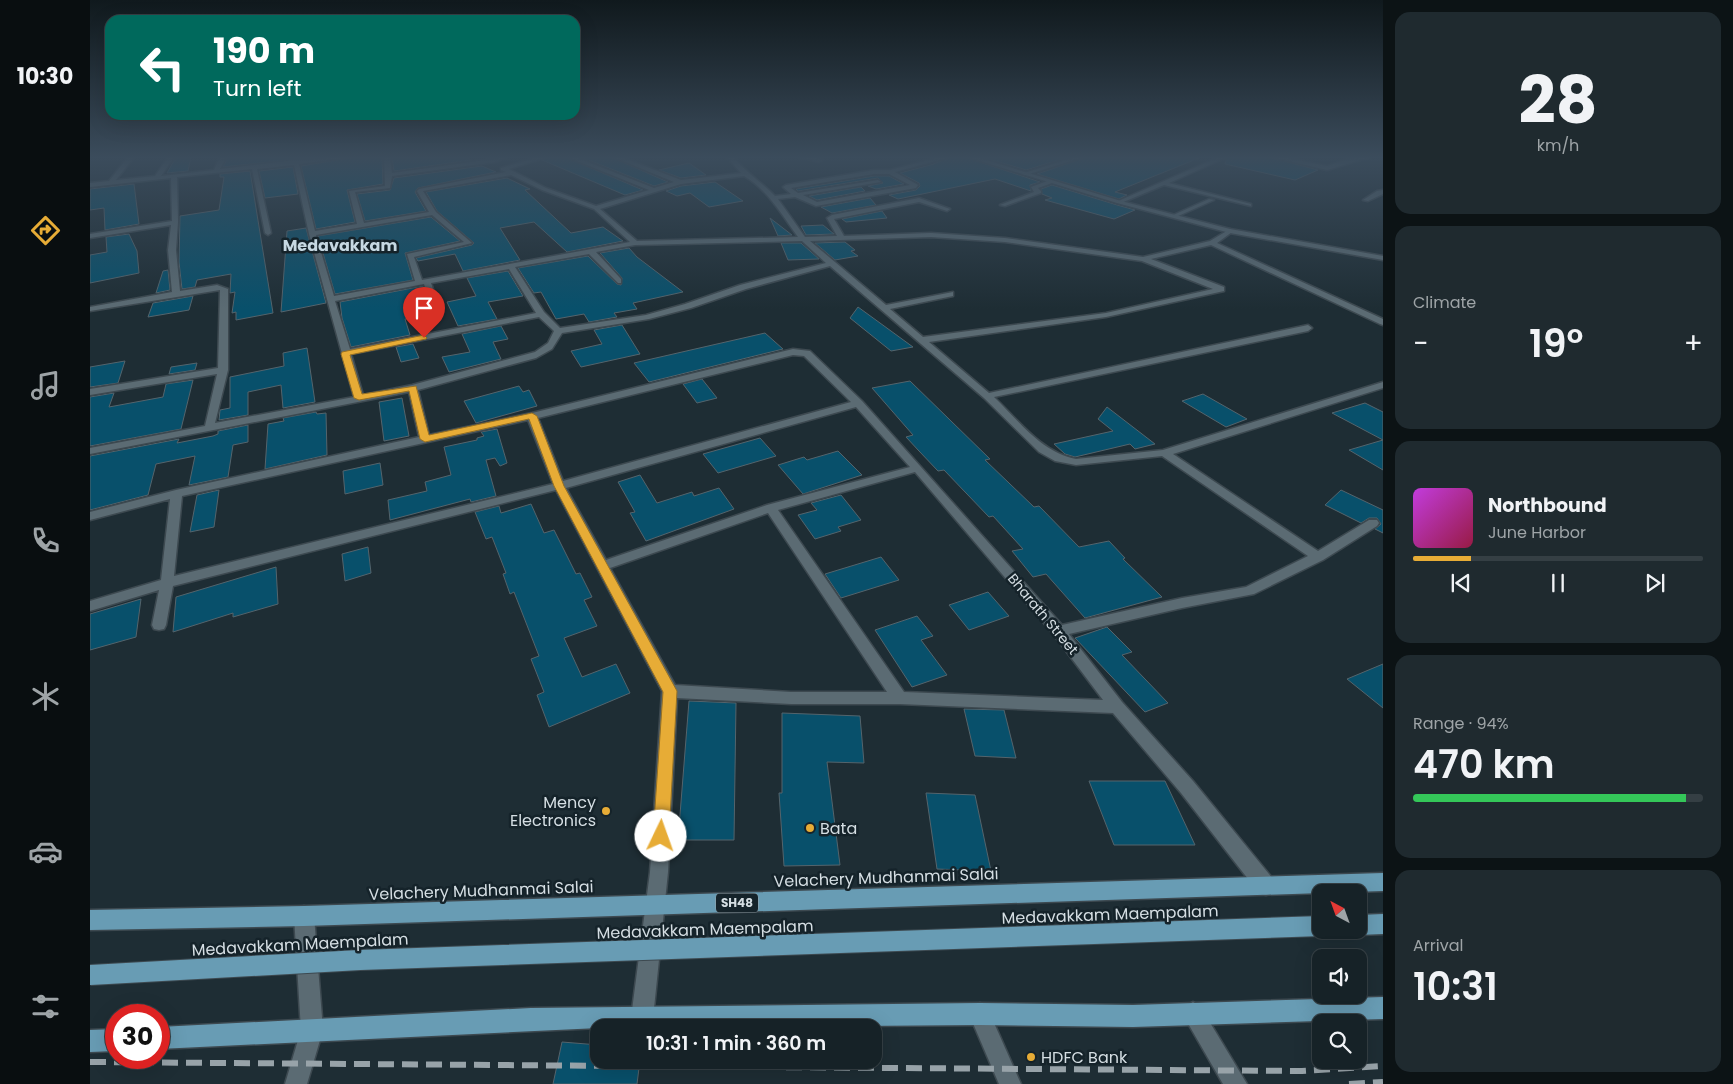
<!DOCTYPE html>
<meta charset="utf-8">
<style>
:root{--surface:#162227;--page:#1f2a2f;--text:#f1f3f6;--muted:#9ea4a7;--line:#353f44;--accent:#e7ac36}
body{margin:0;font-family:Poppins,sans-serif;background:var(--page);color:var(--text);height:100vh;display:flex;flex-direction:column;font-size:19px;white-space:nowrap}
*{box-sizing:border-box;margin:0}
p{font-size:16px;color:var(--muted)}
.icon{flex:none;width:28px;height:28px;fill:none;stroke:currentColor;stroke-width:2;stroke-linecap:round;stroke-linejoin:round}
.map{position:relative;flex:1;overflow:hidden}
.details{display:flex;flex-direction:column;gap:12px;padding:12px;background:#0c1315;width:350px}
.details>*{flex:none}
.banner{position:absolute;left:15px;top:15px;width:475px;height:105px;border-radius:15px;box-shadow:0 5px 20px #0002,0 0 0 1px var(--line);background:#00695c;color:#fff;overflow:hidden}
.needle{width:32px;rotate:319deg}
.buttons{position:absolute;left:1222px;top:884px;display:grid;gap:10px}
.buttons a{display:grid;place-items:center;width:55px;height:55px;border-radius:10px;background:var(--surface);box-shadow:0 5px 20px #0002,0 0 0 1px var(--line);font-size:25px}
.speed{position:absolute;left:15px;top:1004px;display:flex;gap:10px;font-size:25px;font-weight:700;text-align:center}
.speed>*{display:grid;place-content:center;width:65px;height:65px;border-radius:50%;background:var(--surface);box-shadow:0 5px 20px #0002,0 0 0 1px var(--line);line-height:1}
.speed .limit{border:8px solid #d22;background:#fff;color:#111}
.pin{position:absolute;display:grid;place-items:center;width:42px;height:42px;color:#fff;margin:-51px -21px;border-radius:50% 50% 50% 0;rotate:-45deg;box-shadow:0 0 5px #0007}
.pin .icon{rotate:45deg}
.me{position:absolute;width:55px;margin:-28px;rotate:3deg;stroke-linejoin:round;filter:drop-shadow(0 0 4px #0008)}
.turn{display:flex;align-items:center;gap:18px;height:105px;padding:0 25px;font-size:22px}
.turn .icon{width:65px;height:65px;stroke-width:2.5}
.turn b{display:block;font-size:35px;line-height:42px}
.big{font-size:38px;font-weight:600;line-height:1.1}
.details .tile{flex:1;display:flex;flex-direction:column;justify-content:center;gap:8px;min-width:0;padding:0 18px;border-radius:15px;background:var(--page)}
.details .dial{align-items:center;gap:0}
.dial b{font-size:65px;line-height:1}
.song{display:flex;align-items:center;gap:15px}
.cover{width:60px;height:60px;border-radius:8px;background:linear-gradient(135deg,hsl(290 70% 55%),hsl(340 70% 35%))}
.played{height:5px;border-radius:2px;background:linear-gradient(90deg,var(--accent) 20%,var(--line) 20%)}
.keys{display:flex;justify-content:space-around;direction:ltr}
.heat{display:flex;justify-content:space-between;align-items:center;font-size:28px;direction:ltr}
.charge{height:8px;border-radius:4px;background:linear-gradient(90deg,#34c759 94%,var(--line) 0)}
.trip{position:absolute;left:500px;top:1019px;width:292px;height:50px;border-radius:15px;background:var(--surface);box-shadow:0 5px 20px #0002,0 0 0 1px var(--line);font-weight:600;line-height:50px;text-align:center}
main{display:flex;flex:1;min-height:0}
.tabs{display:flex;flex-direction:column;width:90px;justify-content:space-around;align-items:center;background:#090e10;color:var(--muted)}
.tabs .icon{width:35px;height:35px}
.tabs .active{color:var(--accent)}
.tabs b{font-size:22px;color:var(--text)}
.map>svg:first-child{display:block}
</style>
<main>
<nav class="tabs">
<b>10:30</b>
<svg class="icon active" aria-label="directions" viewBox="0 0 24 24"><path d="M12 3l9 9-9 9-9-9zM9 14v-3h6M13 9l2 2-2 2"/></svg>
<svg class="icon" aria-label="music" viewBox="0 0 24 24"><path d="M9 18V5l10-2v13"/><circle cx="6" cy="18" r="3"/><circle cx="16" cy="16" r="3"/></svg>
<svg class="icon" aria-label="phone" viewBox="0 0 24 24"><path d="M5 4h4l2 5-3 2q2 4 5 5l2-3 5 2v4C11 20 4 13 5 4z"/></svg>
<svg class="icon" aria-label="climate" viewBox="0 0 24 24"><path d="M12 3v18M4 7l16 10M4 17L20 7"/></svg>
<svg class="icon" aria-label="car" viewBox="0 0 24 24"><path d="M5 17H2v-5l4-1 3-4h7l3 4 3 1v5h-3M9 17h6M6 11h13"/><circle cx="7" cy="17" r="2"/><circle cx="17" cy="17" r="2"/></svg>
<svg class="icon" aria-label="filters" viewBox="0 0 24 24"><path d="M4 7h16M4 17h16"/><circle cx="9" cy="7" r="2"/><circle cx="15" cy="17" r="2"/></svg>
</nav>
<div class="map">
<svg width="1293" height="1084" viewBox="0 0 1293 1084">
<rect width="100%" height="100%" fill="#1e2d34"/>
<!-- building -->
<g fill="#08506b" stroke="#54646c">
<polygon points="86,157 101,157 98,171 77,173"/>
<polygon points="138,157 224,157 133,167"/>
<polygon points="264,157 292,157 293,184 257,190 265,222 226,229 211,166"/>
<polygon points="302,157 375,157 381,160 304,171"/>
<polygon points="459,157 475,157 553,190 535,195 452,160"/>
<polygon points="491,157 521,157 578,182 564,186"/>
<polygon points="862,157 875,157 950,182 940,185 941,191 905,179 808,199 799,195 826,190 830,186 829,183 810,173 844,164 843,164"/>
<polygon points="893,157 978,157 936,170"/>
<polygon points="996,157 1109,157 1109,158 1025,192 1037,195 1029,199 947,174"/>
<polygon points="1139,157 1179,157 1228,170 1205,180 1135,164 1136,160"/>
<polygon points="599,163 616,175 591,178 569,170"/>
<polygon points="392,166 406,172 328,188 325,192 336,211 275,221 267,194 300,190 304,178"/>
<polygon points="203,167 208,194 175,198 169,171"/>
<polygon points="160,171 183,313 146,320 146,312 142,313 145,292 140,293 141,274 107,280 105,287 92,289 89,262 90,216 129,210 134,177 130,177 130,174"/>
<polygon points="784,176 799,176 814,184 786,189 778,186 793,183 788,178 708,191 706,189"/>
<polygon points="417,178 440,189 435,190 481,233 513,227 533,241 477,252 444,222 410,228 430,260 373,271 365,254 328,261 326,258 382,245 384,243 347,211 336,192"/>
<polygon points="625,182 653,201 619,207 600,193 587,196 576,191 591,186"/>
<polygon points="44,184 49,224 15,230 14,208 0,210 0,189"/>
<polygon points="962,185 1027,205 1045,210 1024,219 955,200 962,198 952,194 951,189"/>
<polygon points="771,187 775,191 727,200 719,196"/>
<polygon points="780,198 786,205 742,213 731,207"/>
<polygon points="792,211 797,218 756,222 752,219"/>
<polygon points="341,217 370,241 315,253 323,280 245,294 228,236"/>
<polygon points="680,218 702,235 688,236"/>
<polygon points="733,225 744,234 716,235 711,226"/>
<polygon points="216,228 236,303 191,312 197,231"/>
<polygon points="39,234 47,251 49,273 0,283 0,255 17,252 16,237"/>
<polygon points="755,242 765,250 761,251 768,256 745,260 725,243"/>
<polygon points="691,243 711,243 729,259 698,260"/>
<polygon points="539,248 547,257 593,292 543,303 547,309 524,313 527,317 499,322 494,314 466,319 451,292 444,293 428,268 498,256 527,284 531,285 532,278 510,253"/>
<polygon points="78,270 80,290 66,293 73,271"/>
<polygon points="418,271 433,296 398,302 407,319 368,326 357,302 386,296 377,278"/>
<polygon points="333,286 340,311 345,313 315,319 320,335 261,347 252,318 250,302"/>
<polygon points="103,296 99,310 58,317 63,303"/>
<polygon points="768,307 823,347 801,351 760,318"/>
<polygon points="532,325 550,354 491,367 481,351 512,344 504,330"/>
<polygon points="411,326 418,339 403,342 411,359 359,372 352,357 380,352 372,334"/>
<polygon points="675,333 693,349 559,382 544,363"/>
<polygon points="323,344 329,358 311,362 306,347"/>
<polygon points="217,348 225,402 193,408 191,385 158,392 158,415 129,420 130,410 140,408 140,377 194,366 193,353"/>
<polygon points="35,361 28,383 0,387 0,367"/>
<polygon points="107,363 105,370 79,374 81,367"/>
<polygon points="612,379 627,398 607,403 593,384"/>
<polygon points="103,380 91,429 0,446 0,397 24,393 19,407 73,397 76,384"/>
<polygon points="820,381 900,459 895,460 944,507 949,506 989,547 1019,541 1035,558 1033,559 1072,597 995,618 956,574 943,577 922,551 933,549 903,516 899,517 854,470 848,471 829,451 816,437 823,435 782,388"/>
<polygon points="429,386 433,392 439,390 447,406 386,423 374,401"/>
<polygon points="1113,394 1157,419 1136,427 1092,401"/>
<polygon points="312,398 319,436 294,441 289,402"/>
<polygon points="1275,403 1293,412 1293,440 1242,413"/>
<polygon points="1017,407 1065,444 1045,449 1040,444 985,457 975,454 964,444 1023,431 1008,419"/>
<polygon points="226,412 227,414 236,413 237,455 175,469 178,424 194,421 193,418"/>
<polygon points="158,425 158,442 143,445 138,477 99,485 105,456 66,464 58,495 0,510 0,456 89,439 87,443 123,436 128,434 128,431"/>
<polygon points="407,429 417,463 410,466 405,458 396,460 406,496 381,502 380,499 300,520 298,500 337,491 335,482 361,475 354,447 387,440 387,438 394,436 391,432"/>
<polygon points="670,438 686,456 628,473 613,454"/>
<polygon points="1293,440 1293,470 1259,450"/>
<polygon points="748,451 772,475 713,494 688,465 714,457 717,460"/>
<polygon points="290,463 293,485 255,494 253,471"/>
<polygon points="550,475 567,503 602,492 604,496 629,488 644,509 556,541 540,513 545,512 528,482"/>
<polygon points="129,490 124,527 100,532 107,495"/>
<polygon points="1251,490 1293,510 1293,533 1285,529 1291,524 1287,518 1279,518 1271,523 1235,505"/>
<polygon points="751,495 771,520 748,527 751,531 725,539 708,515 727,510 721,503"/>
<polygon points="441,504 454,533 464,530 486,574 490,573 502,597 494,600 507,626 474,638 492,677 526,664 540,693 459,727 447,695 454,692 441,659 449,656 424,592 420,594 413,574 416,573 402,537 396,539 385,512 409,506 411,513"/>
<polygon points="278,547 281,573 255,581 252,554"/>
<polygon points="791,557 809,580 751,598 735,574"/>
<polygon points="186,567 188,604 143,617 143,613 83,632 86,597"/>
<polygon points="898,592 919,616 879,630 859,605"/>
<polygon points="51,599 46,637 0,650 0,614"/>
<polygon points="827,616 843,636 831,640 857,675 822,687 785,630"/>
<polygon points="1017,627 1042,652 1032,655 1078,703 1055,712 985,638"/>
<polygon points="1293,664 1293,708 1257,679"/>
<polygon points="599,701 646,703 644,840 588,840"/>
<polygon points="874,709 914,710 926,758 885,756"/>
<polygon points="692,713 770,716 774,763 737,762 750,865 694,866 689,793 692,793"/>
<polygon points="999,781 1075,781 1105,845 1024,845"/>
<polygon points="836,793 885,795 901,871 847,869"/>
<polygon points="472,1042 509,1045 509,1060 550,1060 547,1084 463,1084"/>
</g>
<g fill="none" stroke-linecap="round" stroke-linejoin="round">
<defs>
<polygon id="service" points="1103,1002 1110,1006 1157,1084 1133,1084 1092,1013 1096,1006"/>
<g id="minor">
<path d="M 38,157 L 44,157 L 26,180 L 65,176 L 78,157 L 84,157 L 71,176 L 124,170 L 130,157 L 136,157 L 130,169 L 206,160 L 262,157 L 209,164 L 225,231 L 267,224 L 259,191 L 295,186 L 294,157 L 300,157 L 302,173 L 417,157 L 405,162 L 302,176 L 300,188 L 265,192 L 274,223 L 339,212 L 327,191 L 329,189 L 416,172 L 411,170 L 411,168 L 448,157 L 457,157 L 419,169 L 456,188 L 506,206 L 559,190 L 477,157 L 485,157 L 564,188 L 584,182 L 523,157 L 531,157 L 591,180 L 651,173 L 637,157 L 643,157 C 656,172 671,182 685,196 L 701,194 L 693,187 L 696,185 L 784,170 L 800,170 L 850,157 L 860,157 L 805,172 L 828,185 L 826,188 L 726,206 L 705,197 L 688,199 L 715,237 L 747,236 L 737,218 L 742,215 L 829,198 L 860,209 L 857,211 L 829,202 L 744,219 L 754,236 L 841,233 L 915,238 L 1053,257 L 1120,241 L 1140,229 L 1143,231 L 1142,232 L 1127,243 L 1293,319 L 1293,325 L 1290,324 L 1121,245 L 1061,259 L 1134,287 L 1134,291 L 1016,317 L 839,342 L 899,393 L 1218,325 L 1222,328 L 1218,331 L 904,397 C 928,420 952,453 986,459 L 1073,450 L 1293,382 L 1293,388 L 1083,454 L 1228,551 L 1279,520 L 1287,520 L 1289,523 L 1287,526 L 1233,560 L 1164,594 L 1092,608 L 979,634 L 1032,702 L 1103,781 L 1183,879 L 1185,886 L 1183,893 L 1176,895 L 1169,893 L 1091,793 L 1023,713 L 810,704 L 701,704 L 587,698 L 578,872 L 563,1018 L 560,1026 L 555,1028 L 544,1026 L 541,1018 L 560,872 L 572,691 L 466,490 L 83,586 L 76,625 L 74,629 L 69,630 L 64,629 L 62,625 L 69,590 L 0,611 L 0,601 L 71,580 L 80,499 L 0,520 L 0,512 L 86,490 L 329,437 L 319,392 L 0,454 L 0,448 L 115,426 L 127,374 L 0,395 L 0,389 L 128,368 L 130,290 L 0,311 L 0,307 L 82,292 L 78,250 L 81,225 L 0,238 L 0,234 L 82,221 L 81,178 L 0,187 L 0,183 L 19,181 ZM 204,165 L 219,234 L 264,397 L 125,423 L 138,370 L 138,289 L 127,285 L 90,291 L 86,250 L 88,222 L 87,177 L 162,169 L 175,233 L 178,235 L 181,233 L 167,169 ZM 784,174 L 799,174 L 820,185 L 727,202 L 713,195 L 791,182 L 788,180 L 708,193 L 701,188 ZM 421,175 L 452,190 L 504,209 L 540,242 L 332,280 L 324,257 L 382,243 L 346,212 L 333,191 ZM 654,176 C 678,190 692,215 708,237 L 547,241 L 510,209 L 591,184 ZM 342,215 L 374,242 L 317,254 L 325,281 L 244,296 L 226,235 ZM 841,237 L 915,242 L 1052,261 L 1123,289 L 1016,313 L 833,337 L 800,309 L 863,296 L 863,292 L 796,305 L 720,241 ZM 712,241 L 736,263 L 650,285 L 595,304 L 556,315 L 470,328 L 454,312 L 425,267 L 499,254 L 528,283 L 531,283 L 531,279 L 506,252 L 545,245 ZM 740,266 L 894,398 L 949,452 L 965,461 L 986,465 L 1072,456 L 1218,556 L 1156,587 L 1092,598 L 972,625 L 772,401 L 720,351 L 703,349 L 442,413 L 339,435 L 328,390 L 446,358 L 462,349 L 472,333 L 559,319 L 601,308 L 656,289 ZM 419,269 L 446,313 L 260,349 L 245,301 L 334,284 L 342,310 L 346,312 L 350,310 L 341,283 ZM 449,317 L 464,331 L 458,343 L 445,352 L 322,385 L 273,395 L 261,354 ZM 703,355 L 714,356 L 761,402 L 473,481 L 448,418 ZM 766,407 L 820,467 L 677,505 L 516,560 L 476,488 ZM 438,420 L 463,484 L 84,576 L 92,496 ZM 825,472 L 964,635 L 1013,700 L 814,692 L 688,510 ZM 678,513 L 797,692 L 701,692 L 585,685 L 520,568 Z"/>
<polygon points="709,157 722,157 732,160 729,162"/>
<polygon points="985,157 994,157 936,175 931,174"/>
<polygon points="1129,157 1137,157 1079,183 1161,204 1161,206 1074,185 1031,203 1026,202"/>
<polygon points="1181,157 1193,157 1237,166 1258,159 1280,157 1237,170"/>
<polygon points="960,180 962,183 948,188 951,191 951,193 915,206 910,205 944,192 941,187"/>
<polygon points="1293,190 1293,194 1278,201 1273,200 1287,191"/>
<polygon points="1119,199 1124,200 1086,217 1081,216"/>
<polygon points="214,906 221,909 224,916 233,1030 217,1084 195,1084 211,1030 204,916 207,909"/>
<polygon points="890,1003 897,1007 931,1084 909,1084 879,1014 883,1007"/>
</g>
<polygon id="tertiary" points="877,157 886,157 1031,201 1140,229 1293,256 1293,260 1140,233 1027,203"/>
<g id="primary">
<polygon points="1293,873 1293,891 214,926 0,930 0,910 214,906"/>
<polygon points="1293,914 1293,934 1269,935 1262,932 1261,930 1269,930 1269,915"/>
<polygon points="1293,997 1293,1019 1043,1027 890,1025 509,1028 69,1049 69,1027 441,1008 890,1003 1043,1005"/>
<polygon points="26,1029 26,1051 0,1052 0,1030"/>
</g>
</defs>
<!-- service casing -->
<use href="#service" stroke="#3d4950" stroke-width="3"/>
<!-- minor casing -->
<use href="#minor" stroke="#3d4950" stroke-width="3"/>
<!-- tertiary casing -->
<use href="#tertiary" stroke="#3d4950" stroke-width="3"/>
<!-- primary casing -->
<use href="#primary" stroke="#3d4950" stroke-width="3"/>
<!-- service -->
<use href="#service" fill="#5b6b73" fill-rule="evenodd"/>
<!-- minor -->
<use href="#minor" fill="#5b6b73" fill-rule="evenodd"/>
<!-- tertiary -->
<use href="#tertiary" fill="#5b6b73" fill-rule="evenodd"/>
<!-- primary -->
<use href="#primary" fill="#689cb4" fill-rule="evenodd"/>
<!-- rail -->
<g stroke="#98a3a9" stroke-width="6" stroke-dasharray="16 8" stroke-linecap="butt">
<polyline points="0,1062 1212,1071 1293,1066"/>
<polyline points="1259,1084 1293,1082"/>
</g>
<defs>
<polyline id="primary-bridge" points="0,975 270,960 1231,926"/>
</defs>
<!-- primary-bridge casing -->
<use href="#primary-bridge" stroke="#3d4950" stroke-width="22" stroke-linecap="butt"/>
<!-- primary-bridge -->
<use href="#primary-bridge" stroke="#689cb4" stroke-width="20"/>
</g>
<!-- sky -->
<linearGradient id="sky" x2="0" y2="1"><stop stop-color="#10191d"/><stop offset="0.51" stop-color="#3b4c5c"/><stop offset="1" stop-color="#3b4c5c" stop-opacity="0"/></linearGradient>
<rect width="1293" height="309" fill="url(#sky)"/>
<!-- route -->
<polygon fill="#e7ac36" stroke="#967023" points="334,335 337,338 336,339 260,355 272,394 326,386 339,435 442,413 447,416 474,486 587,691 579,836 577,841 571,844 565,841 563,836 573,692 464,486 439,419 335,442 330,439 319,391 269,400 264,398 251,354 252,352"/>
<!-- markers -->
<g fill="#e7ac36" stroke="#15232a" stroke-width="2">
<circle cx="516" cy="811" r="5"/>
<circle cx="720" cy="828" r="5"/>
<circle cx="941" cy="1057" r="5"/>
</g>
<g text-anchor="middle" stroke-width="5" stroke-linejoin="round" paint-order="stroke">
<!-- shield labels -->
<rect fill="#15232a" stroke="#9ba6ac" stroke-width="1" x="626" y="893.5" width="42" height="19" rx="4"/>
<g font-size="12" font-weight="bold" fill="#d5dee3">
<text x="647" y="907">SH48</text>
</g>
<!-- street labels -->
<g font-size="14" fill="#d5dee3" stroke="#15232a">
<text transform="translate(953 614) rotate(50)" y="5">Bharath Street</text>
</g>
<!-- far-district labels -->
<g font-size="16" font-weight="bold" fill="#c6d8e2" stroke="#15232a">
<text x="250" y="251">Medavakkam</text>
</g>
<!-- near-poi labels -->
<g font-size="16" fill="#d5dee3" stroke="#15232a" text-anchor="start">
<text x="506" y="808" text-anchor="end">Mency<tspan x="506" dy="18">Electronics</tspan></text>
<text x="730" y="834">Bata</text>
<text x="951" y="1063">HDFC Bank</text>
</g>
<!-- near-street labels -->
<g font-size="16" fill="#d5dee3" stroke="#15232a">
<text transform="translate(796 877) rotate(-2)" y="6">Velachery Mudhanmai Salai</text>
<text transform="translate(391 890) rotate(-2)" y="6">Velachery Mudhanmai Salai</text>
<text transform="translate(1020 914) rotate(-2)" y="6">Medavakkam Maempalam</text>
<text transform="translate(615 929) rotate(-2)" y="6">Medavakkam Maempalam</text>
<text transform="translate(210 944) rotate(-3)" y="6">Medavakkam Maempalam</text>
</g>
</g>
</svg>
<div class="buttons">
<a><svg class="needle" viewBox="-14 -14 28 28"><path d="M0-13l5 13h-10z" fill="#e53935"/><path d="M0 13l5-13h-10z" fill="#9ea4a7"/></svg></a>
<a><svg class="icon" aria-label="sound" viewBox="0 0 24 24"><path d="M4 9h4l5-4v14l-5-4H4zM17 9q2 3 0 6"/></svg></a>
<a><svg class="icon" aria-label="search" viewBox="0 0 24 24"><circle cx="10" cy="10" r="6"/><path d="M15 15l6 6"/></svg></a>
</div>
<div class="speed"><div class="limit">30</div></div>
<div class="pin" style="left:334px;top:338px;background:#d93025"><svg class="icon" aria-label="arrive" viewBox="0 0 24 24"><path d="M6 21V4h12l-3 4 3 4H6"/></svg></div>
<svg class="me" style="left:571px;top:836px" viewBox="-20 -20 40 40"><circle r="19" fill="#fff"/><path d="M0-13L10 11 0 6-10 11z" fill="#e7ac36"/></svg>
<div class="trip">10:31 · 1 min · 360 m</div>
<div class="banner">
<div class="turn"><svg class="icon" aria-label="left" viewBox="0 0 24 24"><path d="M17 20v-9H6M10 6l-5 5 5 5"/></svg><div><b>190 m</b>Turn left</div></div>
</div>
</div>
<section class="details">
<div class="tile dial"><b>28</b><p>km/h</p></div>
<div class="tile"><p>Climate</p>
<div class="heat"><a>−</a><b class="big">19°</b><a>+</a></div>
</div>
<div class="tile">
<div class="song"><i class="cover"></i><div><b>Northbound</b><p>June Harbor</p></div></div>
<div class="played"></div>
<div class="keys"><svg class="icon" aria-label="previous" viewBox="0 0 24 24"><path d="M18 5L8 12l10 7zM5 5v14"/></svg><svg class="icon" aria-label="pause" viewBox="0 0 24 24"><path d="M8 5v14M16 5v14"/></svg><svg class="icon" aria-label="next" viewBox="0 0 24 24"><path d="M6 5l10 7-10 7zM19 5v14"/></svg></div>
</div>
<div class="tile"><p>Range · 94%</p><b class="big">470 km</b><div class="charge"></div></div>
<div class="tile"><p>Arrival</p><b class="big">10:31</b></div>
</section>
</main>
